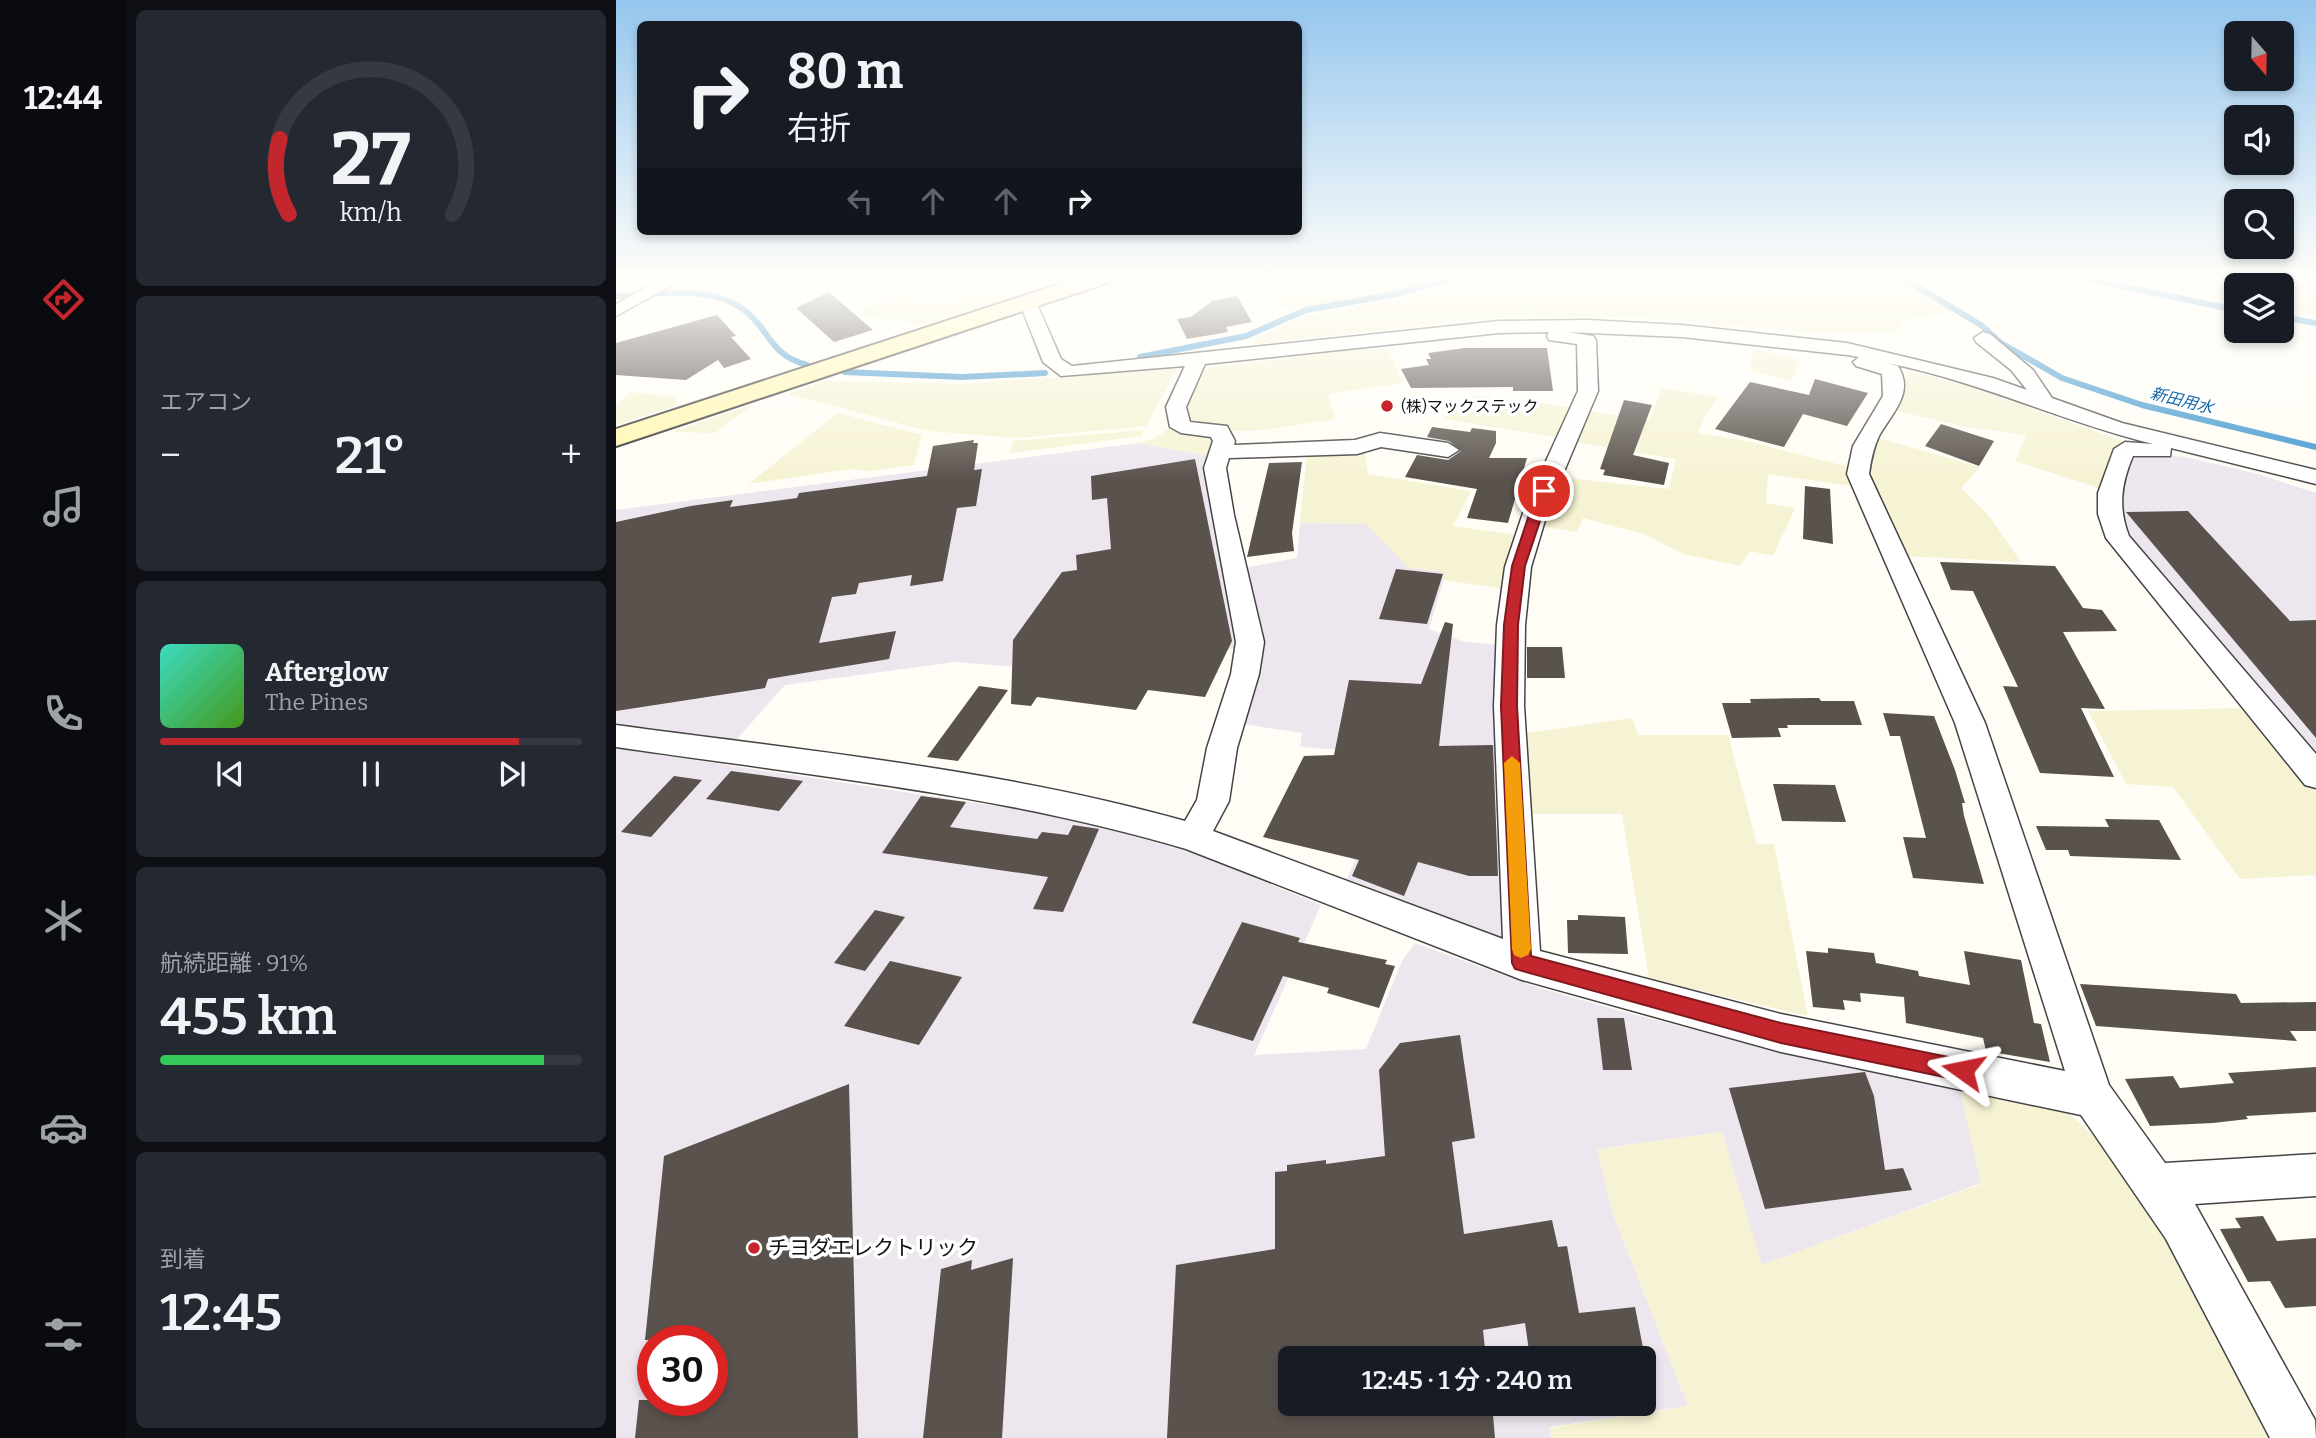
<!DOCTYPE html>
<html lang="ja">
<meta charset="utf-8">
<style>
:root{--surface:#171b24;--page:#242831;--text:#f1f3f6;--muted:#9ea1a6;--line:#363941;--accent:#c4262e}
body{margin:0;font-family:Bitter,"Noto Sans JP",serif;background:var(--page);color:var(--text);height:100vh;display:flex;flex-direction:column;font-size:26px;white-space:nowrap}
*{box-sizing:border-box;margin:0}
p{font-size:23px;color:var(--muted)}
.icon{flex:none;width:38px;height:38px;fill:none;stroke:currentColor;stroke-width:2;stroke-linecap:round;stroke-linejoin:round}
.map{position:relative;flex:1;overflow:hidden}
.details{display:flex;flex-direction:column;gap:10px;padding:10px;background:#0d0f14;width:490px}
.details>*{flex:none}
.banner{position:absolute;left:21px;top:21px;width:665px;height:214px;border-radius:10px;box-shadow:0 4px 10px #0003;background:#171b24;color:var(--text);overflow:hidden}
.needle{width:46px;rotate:160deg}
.controls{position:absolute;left:1608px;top:21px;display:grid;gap:14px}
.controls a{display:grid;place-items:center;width:70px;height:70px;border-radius:10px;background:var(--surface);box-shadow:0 4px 10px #0003;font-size:35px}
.speed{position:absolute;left:21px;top:1325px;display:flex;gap:14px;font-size:35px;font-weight:700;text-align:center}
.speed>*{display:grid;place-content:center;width:91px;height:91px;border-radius:50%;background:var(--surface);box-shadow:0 4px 10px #0003;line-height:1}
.speed .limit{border:10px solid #d22;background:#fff;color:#111}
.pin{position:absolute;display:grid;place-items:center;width:60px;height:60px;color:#fff;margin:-30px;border:4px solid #fff;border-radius:50%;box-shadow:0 2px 7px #0007}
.me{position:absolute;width:77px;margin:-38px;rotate:282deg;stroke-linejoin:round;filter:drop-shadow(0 0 5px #0008)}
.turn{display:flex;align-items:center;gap:24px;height:147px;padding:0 35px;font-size:32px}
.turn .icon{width:91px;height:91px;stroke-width:2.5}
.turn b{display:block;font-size:49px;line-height:60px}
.lanes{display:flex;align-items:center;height:66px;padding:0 35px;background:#0003;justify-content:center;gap:35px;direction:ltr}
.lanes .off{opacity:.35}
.big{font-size:52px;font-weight:600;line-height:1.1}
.details .widget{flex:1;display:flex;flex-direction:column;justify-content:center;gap:10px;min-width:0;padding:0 24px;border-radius:10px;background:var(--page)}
.details .dial{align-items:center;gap:0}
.dial svg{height:182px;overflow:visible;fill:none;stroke:var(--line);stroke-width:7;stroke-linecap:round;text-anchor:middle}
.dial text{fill:var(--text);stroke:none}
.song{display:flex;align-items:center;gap:21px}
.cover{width:84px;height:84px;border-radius:10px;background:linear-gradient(135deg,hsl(170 70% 55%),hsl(100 70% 35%))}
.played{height:7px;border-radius:4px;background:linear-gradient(90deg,var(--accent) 85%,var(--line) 85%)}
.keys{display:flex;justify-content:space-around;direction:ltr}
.heat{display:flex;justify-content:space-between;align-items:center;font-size:38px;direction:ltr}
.charge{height:10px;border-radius:5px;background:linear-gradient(90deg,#34c759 91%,var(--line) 0)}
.trip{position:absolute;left:662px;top:1346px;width:378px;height:70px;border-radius:10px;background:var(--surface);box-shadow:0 4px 10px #0003;font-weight:600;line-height:70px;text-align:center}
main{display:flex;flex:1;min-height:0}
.tabs{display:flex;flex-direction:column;width:126px;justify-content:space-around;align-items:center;background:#090b0e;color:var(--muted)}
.tabs .icon{width:49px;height:49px}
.tabs .selected{color:var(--accent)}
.tabs b{font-size:32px;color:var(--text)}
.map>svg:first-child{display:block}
</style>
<main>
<nav class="tabs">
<b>12:44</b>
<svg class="icon selected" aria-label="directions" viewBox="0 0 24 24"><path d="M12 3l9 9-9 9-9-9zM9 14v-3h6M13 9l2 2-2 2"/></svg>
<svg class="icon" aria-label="music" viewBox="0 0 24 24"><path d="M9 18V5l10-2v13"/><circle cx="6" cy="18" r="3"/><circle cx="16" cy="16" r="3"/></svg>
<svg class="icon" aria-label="phone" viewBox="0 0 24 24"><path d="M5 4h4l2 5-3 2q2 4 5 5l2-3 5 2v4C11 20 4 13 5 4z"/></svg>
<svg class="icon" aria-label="climate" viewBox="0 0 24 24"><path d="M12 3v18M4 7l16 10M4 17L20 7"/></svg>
<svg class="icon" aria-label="car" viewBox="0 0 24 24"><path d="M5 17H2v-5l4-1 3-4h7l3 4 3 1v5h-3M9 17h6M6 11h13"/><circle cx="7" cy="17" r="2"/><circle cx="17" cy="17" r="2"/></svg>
<svg class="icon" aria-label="filters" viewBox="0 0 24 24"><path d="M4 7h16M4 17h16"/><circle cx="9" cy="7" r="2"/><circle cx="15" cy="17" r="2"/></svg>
</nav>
<section class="details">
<div class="widget dial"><svg viewBox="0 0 100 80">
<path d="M14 69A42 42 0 1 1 86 69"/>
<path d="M14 69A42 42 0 0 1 10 36" stroke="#c4262e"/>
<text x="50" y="56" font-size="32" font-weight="700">27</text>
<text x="50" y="72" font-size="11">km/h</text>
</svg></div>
<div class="widget"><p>エアコン</p>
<div class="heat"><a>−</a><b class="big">21°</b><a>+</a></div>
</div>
<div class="widget">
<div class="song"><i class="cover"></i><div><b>Afterglow</b><p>The Pines</p></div></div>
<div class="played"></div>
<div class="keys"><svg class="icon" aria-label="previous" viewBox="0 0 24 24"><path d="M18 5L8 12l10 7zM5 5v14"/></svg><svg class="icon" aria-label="pause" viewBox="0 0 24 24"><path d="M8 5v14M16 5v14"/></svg><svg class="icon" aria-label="next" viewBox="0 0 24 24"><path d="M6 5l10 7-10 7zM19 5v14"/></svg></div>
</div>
<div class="widget"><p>航続距離 · 91%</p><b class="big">455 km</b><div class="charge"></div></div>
<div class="widget"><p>到着</p><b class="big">12:45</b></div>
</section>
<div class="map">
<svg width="1700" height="1438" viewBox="0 0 1700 1438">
<rect width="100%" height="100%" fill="#fffdf5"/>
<!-- industrial -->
<g fill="#eee6ef" fill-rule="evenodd">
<polygon points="522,443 595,456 624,647 481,673 339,662 169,685 120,740 0,723 0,510"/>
<polygon points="1524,453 1569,457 1642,474 1700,493 1700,763 1506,534 1502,491 1507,473 1518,455"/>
<polygon points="684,523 751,524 793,568 830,572 813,629 849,642 884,645 887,939 731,879 783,754 684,747 686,733 626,724 644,667 646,641 636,587 628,568 681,558"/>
<path d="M 0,748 L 457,818 L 585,856 L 705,905 L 638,1055 L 750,1049 L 786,961 L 799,943 L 914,985 L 1005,1011 L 1106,1037 L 1344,1089 L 1365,1183 L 1145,1266 L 1106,1132 L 981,1149 L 996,1211 L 1072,1406 L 934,1427 L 935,1438 L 0,1438 ZM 37,1340 L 96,1340 L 96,1400 L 37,1400 ZM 674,1358 L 1027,1358 L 1027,1404 L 674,1404 Z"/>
</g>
<!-- farmland -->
<g fill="#f6f3d4">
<polygon points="0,278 52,278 31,289 0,289"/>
<polygon points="229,278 364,278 371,288 328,298 279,298 265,296"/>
<polygon points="601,278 825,278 777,291 672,310 654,303 652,293 646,287 588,290 559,287"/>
<polygon points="864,278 1281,278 1338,312 1297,318 1288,322 1280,331 1210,333 1030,318 892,316 640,344 636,341 685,317 794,297"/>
<polygon points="1500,278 1604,278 1692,288 1700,290 1700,316 1666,310 1666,285 1620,285 1620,303"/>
<polygon points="373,291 390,300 316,325 242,316 262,299 327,301"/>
<polygon points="750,348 754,351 772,349 787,383 712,394 719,419 650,430 616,431 614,426 572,422 572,404 584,376 591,368"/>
<polygon points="1137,349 1185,360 1175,381 1134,371"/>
<polygon points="561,369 530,426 401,438 312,431 172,394 209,381 343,384"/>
<polygon points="1294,371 1351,386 1507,441 1489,471 1486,489 1399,461 1410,435 1351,427 1277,410 1287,393 1289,373"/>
<polygon points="1046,388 1103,397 1092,411 1082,433 1130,441 1234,467 1237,486 1152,474 1150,503 1179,508 1157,556 1134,551 1124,566 1067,554 1028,534 967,518 961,532 923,526 942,477 1053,489 1060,459 958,442 973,411 1033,421"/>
<polygon points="15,392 58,397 62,405 0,425 0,405"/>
<polygon points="861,396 873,396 959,408 944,438 829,419 837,403"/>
<polygon points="138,404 99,433 56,432"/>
<polygon points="222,413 306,435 298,465 254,471 234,469 132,484"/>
<polygon points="528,430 525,436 394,453 397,441"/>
<polygon points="551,430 594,434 600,439 595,456 522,443 537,439"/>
<polygon points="1260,437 1364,467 1345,488 1373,516 1405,562 1289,556 1252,474"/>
<polygon points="749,453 752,474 855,491 837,526 902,535 890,589 827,580 829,572 793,568 750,524 684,523 691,455"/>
<polygon points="1635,708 1700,789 1700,875 1624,879 1557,787 1510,784 1472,711"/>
<polygon points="1016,718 1022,735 1112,735 1141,844 1158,844 1192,1016 1033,979 1006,814 910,814 904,734"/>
<polygon points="1344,1089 1452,1113 1484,1142 1545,1229 1654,1438 935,1438 934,1428 1072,1406 996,1211 981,1149 1106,1132 1146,1265 1365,1184"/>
</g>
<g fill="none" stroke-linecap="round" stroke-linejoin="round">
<!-- stream -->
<g stroke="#3f96cf" stroke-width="6">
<polyline points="1287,278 1365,325 1385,343 1446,378 1526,405 1700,447"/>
<polyline points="1467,278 1620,310"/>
<path d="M 0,296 C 40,294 99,284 132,313 C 156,335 155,355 191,365"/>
<polyline points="1666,317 1700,323"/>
<polyline points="524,357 630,336 690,310 780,294 839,278"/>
<polyline points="229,372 345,377 429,373"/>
</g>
</g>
<!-- building -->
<g fill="#5a524d">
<polygon points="213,292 257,330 218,342 180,308"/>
<polygon points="621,296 636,322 610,327 612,332 571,339 561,319 575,317 596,301"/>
<polygon points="101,315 120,336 115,337 135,359 108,368 102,360 70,380 0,375 0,343"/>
<polygon points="849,348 931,348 937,391 897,391 897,387 795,388 785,369 813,365 810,359 815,359 812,353"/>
<polygon points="1199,379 1252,393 1231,426 1187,414 1168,447 1099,429 1134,382 1193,395"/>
<polygon points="1008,400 1036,405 1017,455 1053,463 1048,485 987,475 989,470 984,469"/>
<polygon points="1325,424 1378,441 1363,466 1309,446"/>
<polygon points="816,427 854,432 856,428 880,431 880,443 873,458 911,458 892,523 851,518 861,489 789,477 801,455 832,460 845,451 833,441 811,437"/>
<polygon points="358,440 357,443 362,443 358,470 366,469 360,506 341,508 327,581 294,586 296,575 243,583 240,594 216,597 203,643 280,631 273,659 152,679 149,688 0,711 0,522 75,506 117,500 114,507 181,498 183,493 311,476 317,446"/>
<polygon points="579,459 616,641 589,697 532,690 520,710 421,697 415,706 395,704 397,640 446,572 461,570 460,555 495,549 491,498 476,500 475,476"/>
<polygon points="686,462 676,533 678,551 631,557 653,463"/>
<polygon points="1189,486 1214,489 1217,544 1187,539"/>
<polygon points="1572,511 1674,621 1700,620 1700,738 1510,512"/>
<polygon points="1324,562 1439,566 1467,608 1486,610 1501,631 1447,632 1489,709 1465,708 1498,777 1424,773 1387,686 1402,687 1357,591 1335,590"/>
<polygon points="780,569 827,574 811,624 763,619"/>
<polygon points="829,622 837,624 823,746 877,745 882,876 853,876 802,862 788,896 736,876 743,860 647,837 688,756 718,755 733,680 805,684"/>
<polygon points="911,647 946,647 949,678 911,678"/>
<polygon points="363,686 392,690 342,761 311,757"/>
<polygon points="1194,698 1203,698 1205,701 1238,701 1246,725 1171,725 1172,728 1162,728 1165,737 1116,738 1106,703 1135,703 1134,699"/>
<polygon points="1267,713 1318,716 1339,770 1349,803 1346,803 1348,816 1368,884 1297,878 1287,837 1310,838 1284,736 1274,736"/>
<polygon points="115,771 187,781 163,811 90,799"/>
<polygon points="58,776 86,780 35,837 5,832"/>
<polygon points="1157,784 1219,785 1230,822 1166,821"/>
<polygon points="305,796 350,802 334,827 421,839 426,832 452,835 457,825 483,829 447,912 417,909 432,877 266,853"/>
<polygon points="1489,819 1543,820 1565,860 1454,856 1452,850 1430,850 1420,826 1493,827"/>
<polygon points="259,910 289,917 249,971 218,963"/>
<polygon points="962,915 1009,917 1012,954 952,953 951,920 962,920"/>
<polygon points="626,922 684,938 682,942 771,960 769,964 779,966 763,1008 711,993 713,988 667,976 637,1041 576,1023"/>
<polygon points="1212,948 1258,953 1260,963 1302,971 1303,976 1354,985 1348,951 1405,960 1418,1023 1425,1024 1434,1062 1370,1051 1367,1038 1290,1023 1288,997 1244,993 1245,1002 1227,1000 1229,1010 1197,1007 1190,951 1212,953"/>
<polygon points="274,961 346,977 303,1045 228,1026"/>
<polygon points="1464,984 1620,994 1625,1003 1700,1002 1700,1031 1674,1031 1681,1041 1480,1026"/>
<polygon points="981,1018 1008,1018 1016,1070 987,1070"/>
<polygon points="844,1035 859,1138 836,1142 848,1234 936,1220 942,1247 951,1246 963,1313 1019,1307 1029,1358 914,1358 909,1323 867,1330 870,1358 674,1358 674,1404 876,1404 879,1438 551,1438 560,1265 659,1249 659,1172 671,1171 671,1165 710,1160 710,1164 769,1156 763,1070 784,1043"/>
<polygon points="1700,1067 1700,1112 1630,1116 1632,1119 1597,1123 1534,1126 1509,1079 1557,1076 1564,1088 1618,1083 1612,1073"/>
<polygon points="1249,1072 1258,1096 1269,1170 1287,1168 1296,1190 1149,1209 1113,1088"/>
<polygon points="233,1084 242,1438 19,1438 23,1400 96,1400 96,1340 29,1340 48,1156"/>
<polygon points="1647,1216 1661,1241 1700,1238 1700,1306 1669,1308 1654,1281 1632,1282 1604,1229 1625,1228 1619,1218"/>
<polygon points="397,1258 386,1438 307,1438 325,1269 356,1260 355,1270"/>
</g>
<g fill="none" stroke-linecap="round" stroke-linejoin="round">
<defs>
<g id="street">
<polygon points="48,278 69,278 0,316 0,304"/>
<path d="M 407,298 L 420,302 L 445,359 L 456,366 L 883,321 L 972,320 L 1066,325 L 1231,343 L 1377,378 L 1411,390 L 1395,370 L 1360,342 L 1358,338 L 1367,332 L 1374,334 L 1417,370 L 1436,398 L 1506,423 L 1700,470 L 1700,484 L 1555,448 L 1554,456 L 1517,456 C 1505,484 1502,508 1513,536 L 1700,754 L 1700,788 L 1689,785 L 1490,538 L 1482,514 L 1482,493 L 1498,449 L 1509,442 L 1537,444 C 1447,422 1363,381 1271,363 L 1282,366 C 1299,393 1276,413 1263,436 C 1257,449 1255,460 1253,474 L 1369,723 L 1493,1085 L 1549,1163 L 1700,1154 L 1700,1196 L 1579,1204 L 1699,1420 L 1700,1438 L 1654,1438 L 1550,1239 L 1465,1115 L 1165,1052 L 906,980 L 570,849 C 386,794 190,775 0,747 L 0,725 C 190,751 384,769 569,821 L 581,800 L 591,748 L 615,674 L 620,642 L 588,468 L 597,441 L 595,437 L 565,433 L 554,427 L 550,407 L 569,366 L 445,376 L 427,362 L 406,309 L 398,303 ZM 933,332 L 931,336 L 933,340 L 961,344 L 962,391 L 909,507 L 889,567 L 881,625 L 878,706 L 887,939 L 597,831 L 613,801 L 621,748 L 643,674 L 648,642 L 618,515 L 610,468 L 613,458 L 741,454 L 765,447 L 832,457 L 843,450 L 832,443 L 764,433 L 739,440 L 618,445 L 619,441 L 611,426 L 574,422 L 570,407 L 589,364 L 883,333 ZM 951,332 L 1066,337 L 1231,355 L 1243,357 L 1237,362 L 1240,366 L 1266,374 L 1267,396 L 1237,446 L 1231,474 L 1339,723 L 1449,1071 L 1165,1014 L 924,951 L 908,706 L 909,625 L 915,567 L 933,507 L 982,391 L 980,340 L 977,336 Z"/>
</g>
<polygon id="secondary" points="462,278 494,278 491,283 0,446 0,429"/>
</defs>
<!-- street casing -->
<use href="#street" stroke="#444" stroke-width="3"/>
<!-- secondary casing -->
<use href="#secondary" stroke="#333" stroke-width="4"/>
<!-- street -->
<use href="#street" fill="#fff" fill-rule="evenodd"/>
<!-- secondary -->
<use href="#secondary" fill="#fff6b0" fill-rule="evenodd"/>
</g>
<!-- sky -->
<linearGradient id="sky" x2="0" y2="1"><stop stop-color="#95c6ee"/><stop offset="0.58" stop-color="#fffefa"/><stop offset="1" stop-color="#fffefa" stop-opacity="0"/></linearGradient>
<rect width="1700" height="479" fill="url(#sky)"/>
<!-- route -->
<polygon fill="#c4262e" stroke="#7f191e" stroke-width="2" points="928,487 934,491 909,566 902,625 901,706 915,956 1165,1023 1347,1060 1354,1063 1358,1070 1354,1078 1347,1081 1165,1043 899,969 896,963 885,706 888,625 896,566 921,491"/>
<!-- slow -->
<polygon fill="#f59e0b" points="896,756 904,763 915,949 912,955 905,958 898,955 896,949 888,763"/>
<!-- markers -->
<g fill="#c4262e" stroke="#fff" stroke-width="2.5">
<circle cx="771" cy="406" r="7"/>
<circle cx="138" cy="1248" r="7"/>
</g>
<g text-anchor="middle" stroke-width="7" stroke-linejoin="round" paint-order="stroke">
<!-- far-water labels -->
<g font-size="16" font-style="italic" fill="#1768a6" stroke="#fff">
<text transform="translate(1566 400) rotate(14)" y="6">新田用水</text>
</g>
<!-- far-poi labels -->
<g font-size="16" fill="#111" stroke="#fff" text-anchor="start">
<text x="785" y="412">(株)マックステック</text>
</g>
<!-- near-poi labels -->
<g font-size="21" fill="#111" stroke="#fff" text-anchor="start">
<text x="152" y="1255">チヨダエレクトリック</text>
</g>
</g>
</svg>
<div class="controls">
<a><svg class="needle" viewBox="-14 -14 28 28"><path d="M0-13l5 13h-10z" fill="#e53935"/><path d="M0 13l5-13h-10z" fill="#9ea1a6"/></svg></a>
<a><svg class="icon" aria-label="sound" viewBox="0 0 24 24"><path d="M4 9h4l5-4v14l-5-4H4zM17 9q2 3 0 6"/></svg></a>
<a><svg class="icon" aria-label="search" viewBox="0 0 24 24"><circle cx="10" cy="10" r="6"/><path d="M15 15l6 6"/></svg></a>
<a><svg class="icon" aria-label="layers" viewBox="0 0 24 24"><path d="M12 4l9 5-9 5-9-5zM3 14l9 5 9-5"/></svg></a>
</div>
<div class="speed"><div class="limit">30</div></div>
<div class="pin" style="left:928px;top:491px;background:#d93025"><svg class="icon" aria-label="arrive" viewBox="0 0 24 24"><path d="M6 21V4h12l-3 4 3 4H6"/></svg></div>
<svg class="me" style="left:1347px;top:1070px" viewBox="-20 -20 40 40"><path d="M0-17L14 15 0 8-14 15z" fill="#c4262e" stroke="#fff" stroke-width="4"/></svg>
<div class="trip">12:45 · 1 分 · 240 m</div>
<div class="banner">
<div class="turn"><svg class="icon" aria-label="right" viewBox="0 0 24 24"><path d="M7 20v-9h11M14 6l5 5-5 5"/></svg><div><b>80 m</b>右折</div></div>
<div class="lanes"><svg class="icon off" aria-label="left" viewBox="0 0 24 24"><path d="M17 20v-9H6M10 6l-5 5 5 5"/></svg><svg class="icon off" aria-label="ahead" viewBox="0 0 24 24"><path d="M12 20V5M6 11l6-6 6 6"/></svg><svg class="icon off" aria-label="ahead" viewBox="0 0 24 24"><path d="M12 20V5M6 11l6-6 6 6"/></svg><svg class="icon" aria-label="right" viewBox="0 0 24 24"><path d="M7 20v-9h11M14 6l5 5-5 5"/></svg></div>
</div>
</div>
</main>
